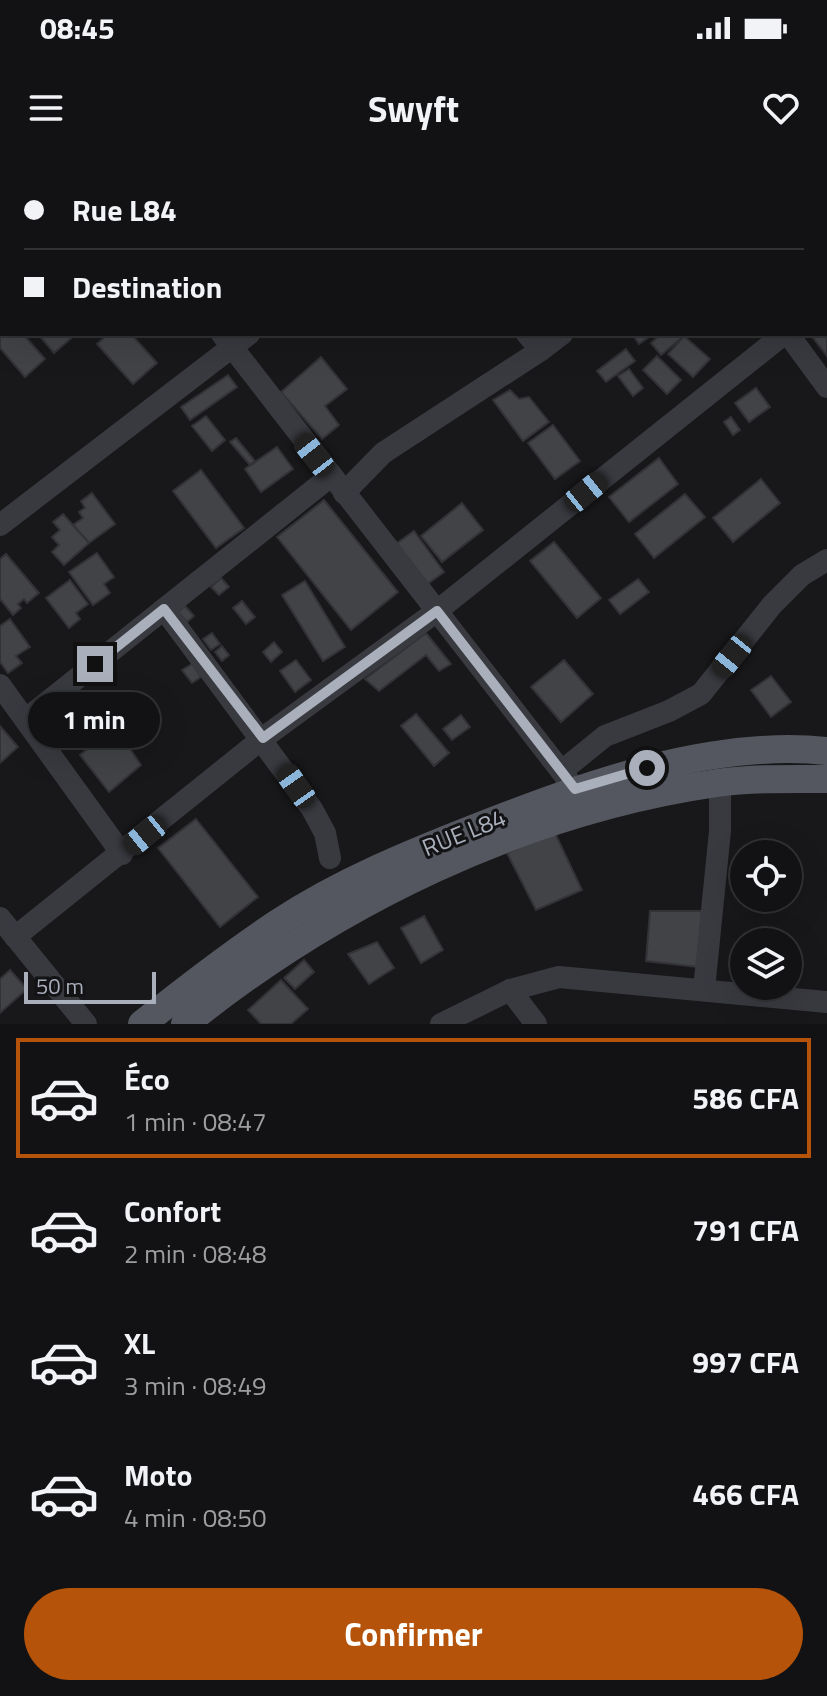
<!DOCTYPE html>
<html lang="fr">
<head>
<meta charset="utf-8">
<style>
	body { margin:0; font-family:"Titillium Web",sans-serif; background:#1f2022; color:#f1f3f6; height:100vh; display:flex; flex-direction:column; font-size:30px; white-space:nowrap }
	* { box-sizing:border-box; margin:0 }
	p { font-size:26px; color:#9c9ea0 }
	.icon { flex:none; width:44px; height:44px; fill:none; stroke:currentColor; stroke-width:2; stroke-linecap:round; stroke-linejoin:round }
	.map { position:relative; height:864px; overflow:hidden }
	.drawer { display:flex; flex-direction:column; background:#121214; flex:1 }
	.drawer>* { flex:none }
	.banner { position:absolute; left:0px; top:0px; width:828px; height:176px; box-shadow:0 8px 32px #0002,0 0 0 2px #313234; display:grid; align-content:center; height:176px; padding:0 24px; background:#121214 }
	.controls { position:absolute; left:730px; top:680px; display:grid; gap:16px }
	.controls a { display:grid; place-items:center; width:72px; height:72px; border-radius:50%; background:#121214; box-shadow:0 8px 32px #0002,0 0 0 2px #313234; font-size:40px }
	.scale { position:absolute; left:24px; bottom:20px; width:132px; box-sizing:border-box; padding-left:8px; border:4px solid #a9afbb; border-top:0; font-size:22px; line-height:28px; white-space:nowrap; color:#a9afbb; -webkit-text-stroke:6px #131315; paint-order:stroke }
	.end { position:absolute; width:36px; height:36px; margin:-18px; border:10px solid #a9afbb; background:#111; box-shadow:0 0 0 4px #111 }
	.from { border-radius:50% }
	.bubble { position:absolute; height:56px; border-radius:28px; background:#121214; box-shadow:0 8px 32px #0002,0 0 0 2px #313234; font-size:26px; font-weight:700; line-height:56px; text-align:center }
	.car { position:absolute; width:24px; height:48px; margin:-24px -12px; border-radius:10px; box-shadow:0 0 6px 2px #0007; background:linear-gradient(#222 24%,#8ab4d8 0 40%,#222 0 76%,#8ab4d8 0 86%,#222 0) }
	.banner b { display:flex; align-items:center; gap:28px; height:76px; font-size:30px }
	.banner b+b { border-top:2px solid #313234 }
	.banner i { width:20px; height:20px; background:#f1f3f6 }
	ul { padding:14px 0 0; list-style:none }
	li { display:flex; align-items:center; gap:24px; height:120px; margin:0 16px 12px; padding:0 8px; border:4px solid transparent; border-radius:0px }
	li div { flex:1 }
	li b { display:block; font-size:30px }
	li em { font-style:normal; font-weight:700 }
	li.current { border-color:#b45309 }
	li>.icon { width:72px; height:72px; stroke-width:1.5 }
	.cta { display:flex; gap:16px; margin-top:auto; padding:16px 24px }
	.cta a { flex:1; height:92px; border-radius:48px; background:#b45309; color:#fff; font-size:32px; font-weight:700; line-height:92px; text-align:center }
	.status { display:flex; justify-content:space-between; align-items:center; height:56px; padding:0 40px; background:#121214; direction:ltr }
	.status svg { height:22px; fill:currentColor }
	header { display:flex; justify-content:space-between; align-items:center; height:104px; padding:0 24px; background:#121214; font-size:36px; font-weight:700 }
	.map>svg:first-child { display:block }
</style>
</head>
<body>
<div class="status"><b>08:45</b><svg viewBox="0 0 49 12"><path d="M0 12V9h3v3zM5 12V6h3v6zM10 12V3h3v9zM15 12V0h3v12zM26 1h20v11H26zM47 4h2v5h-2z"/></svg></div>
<header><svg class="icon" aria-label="menu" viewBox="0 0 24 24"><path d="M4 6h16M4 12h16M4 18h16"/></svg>Swyft<svg class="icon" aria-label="heart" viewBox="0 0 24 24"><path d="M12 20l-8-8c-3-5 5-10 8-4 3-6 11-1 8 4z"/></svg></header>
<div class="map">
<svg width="827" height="864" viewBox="0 0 827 864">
	<rect width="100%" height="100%" fill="#18181a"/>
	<!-- building -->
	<g fill="#424347" stroke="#323237" stroke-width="2">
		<path d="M2,35V92L0,37Z"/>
		<path d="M0,148L2,174H23L45,199L25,217L0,188Z"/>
		<path d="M827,158V196L810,174H826Z"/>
		<path d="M38,174H76L54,193Z"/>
		<path d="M108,174H131L157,203L133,224L97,184Z"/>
		<path d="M632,174H653L639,184Z"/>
		<path d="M661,174H683L684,176L661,195L651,183Z"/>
		<path d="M684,176L710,199L693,217L668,194Z"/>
		<path d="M626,189L635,201L606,222L597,211Z"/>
		<path d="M657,196L681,220L667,234L643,210Z"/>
		<path d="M321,197L347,229L325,246L339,265L322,279L281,232Z"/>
		<path d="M629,209L643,228L633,236L618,216Z"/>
		<path d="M228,215L237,227L190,260L181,247Z"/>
		<path d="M756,228L770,247L749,262L735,243Z"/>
		<path d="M510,230L519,239L529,237L549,262L523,281L493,240Z"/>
		<path d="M206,256L225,280L212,291L192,266Z"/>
		<path d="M731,257L740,270L733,275L724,262Z"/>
		<path d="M553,265L580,301L555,319L528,283Z"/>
		<path d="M236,278L255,301L250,305L230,282Z"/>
		<path d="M277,287L293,309L261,332L245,309Z"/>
		<path d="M659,298L678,324L629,362L609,337Z"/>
		<path d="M201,310L244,368L216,388L173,331Z"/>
		<path d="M761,319L780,343L733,382L713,358Z"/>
		<path d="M92,333L115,364L89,383L73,365L83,358L79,352L85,348L81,341Z"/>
		<path d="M685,334L705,357L654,398L635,374Z"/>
		<path d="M324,340L398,432L351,470L277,377Z"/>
		<path d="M462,343L483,370L442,402L421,376Z"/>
		<path d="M63,354L89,383L64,405L52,392L59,385L52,377L60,370L53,362Z"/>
		<path d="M414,371L444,412L426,425L396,384Z"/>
		<path d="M554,382L601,438L577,458L530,401Z"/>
		<path d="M97,393L114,417L104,424L110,433L93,445L69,412Z"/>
		<path d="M6,394L39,433L27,443L24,439L18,444L21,448L13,455L0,439V399Z"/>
		<path d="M221,418L229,427L219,435L211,427Z"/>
		<path d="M638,419L649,432L620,454L609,440Z"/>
		<path d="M70,420L88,444L76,453L80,459L69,468L46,438Z"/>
		<path d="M305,421L345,487L323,501L282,435Z"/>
		<path d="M242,441L255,457L246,464L233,448Z"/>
		<path d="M185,446L194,456L187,462L178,452Z"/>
		<path d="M10,459L30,487L16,496L22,503L8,513L0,502V466Z"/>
		<path d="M212,473L220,484L211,490L203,479Z"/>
		<path d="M426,473L451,504L439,511L426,495L379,531L365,519Z"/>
		<path d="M274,482L282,492L271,502L263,492Z"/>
		<path d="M222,486L229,495L222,501L215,492Z"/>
		<path d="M296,500L311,520L295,532L280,511Z"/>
		<path d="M564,500L593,534L561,562L531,527Z"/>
		<path d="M192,504L201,517L192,523L182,510Z"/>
		<path d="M771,516L791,542L771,557L751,530Z"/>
		<path d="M416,554L449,593L434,606L401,566Z"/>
		<path d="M461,555L470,567L452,580L443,569Z"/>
		<path d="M0,566L18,587L0,603Z"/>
		<path d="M115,567L141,605L109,632L80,595Z"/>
		<path d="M196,659L258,737L220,767L158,688Z"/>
		<path d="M554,671L582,730L536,750L507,693Z"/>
		<path d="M650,751H702L697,807L646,801Z"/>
		<path d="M424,756L443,790L421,803L401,768Z"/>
		<path d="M377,782L394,808L369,824L348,794Z"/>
		<path d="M304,800L314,812L295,829L284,818Z"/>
		<path d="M10,810L27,829L0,853V819Z"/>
		<path d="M281,820L308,849L291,864H261L248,850Z"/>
	</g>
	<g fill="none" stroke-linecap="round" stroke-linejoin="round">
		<!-- minor -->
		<g stroke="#393a40" stroke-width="22">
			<path d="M92,0L94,2"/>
			<path d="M398,0L399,2"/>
			<path d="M652,0L654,2"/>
			<path d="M163,2L165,0"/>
			<path d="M0,129L2,128"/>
			<path d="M826,140L827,139"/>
			<path d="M222,174L575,629"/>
			<path d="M527,174L541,190L562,174"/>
			<path d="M788,174L827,227"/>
			<path d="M344,333L383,293L541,190"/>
			<path d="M0,365L249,174"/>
			<path d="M164,449L312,649L325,673L330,698"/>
			<path d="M0,525L122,694"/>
			<path d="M26,559L331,316"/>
			<path d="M563,610L605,576L669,551L701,534L772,445L802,415L827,400"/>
			<path d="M0,758L86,864"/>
			<path d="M15,777L263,578L437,451L784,174"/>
			<path d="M704,829L720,671V623"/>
			<path d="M510,830L536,864"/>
			<path d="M441,864L510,830L559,817L827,842"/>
		</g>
		<!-- major -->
		<g stroke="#54575f" stroke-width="28">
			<path d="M142,864C186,829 231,794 278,763C340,722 411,693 480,666C586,625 711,579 827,591"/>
			<path d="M185,864C336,742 524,651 717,623C753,618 791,619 827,619"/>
		</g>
	</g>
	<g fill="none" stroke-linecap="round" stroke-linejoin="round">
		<!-- route -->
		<path stroke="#a9afbb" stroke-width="10" d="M95,504L164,449L263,578L437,451L575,629L647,608"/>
	</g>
	<g text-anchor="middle" stroke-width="6" stroke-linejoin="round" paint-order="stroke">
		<!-- street labels -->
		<g font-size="24" fill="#a9afbb" stroke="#131315">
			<text transform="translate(464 673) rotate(-22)" y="8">RUE L84</text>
		</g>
	</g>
</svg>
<div class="controls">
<a><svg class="icon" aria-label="locate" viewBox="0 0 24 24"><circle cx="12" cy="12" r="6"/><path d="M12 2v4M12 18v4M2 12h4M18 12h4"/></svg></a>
<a><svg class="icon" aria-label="layers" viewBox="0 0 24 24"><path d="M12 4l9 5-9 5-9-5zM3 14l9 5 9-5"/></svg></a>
</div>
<div class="scale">50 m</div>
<i class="end from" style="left:647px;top:608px"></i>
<i class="end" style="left:95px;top:504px"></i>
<div class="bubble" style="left:28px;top:532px;width:132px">1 min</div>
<i class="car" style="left:314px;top:295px;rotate:322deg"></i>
<i class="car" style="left:586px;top:332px;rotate:51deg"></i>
<i class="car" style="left:732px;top:496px;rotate:219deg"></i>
<i class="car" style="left:296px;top:626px;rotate:325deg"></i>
<i class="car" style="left:145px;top:675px;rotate:231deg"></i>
<div class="banner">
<b><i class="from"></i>Rue L84</b>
<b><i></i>Destination</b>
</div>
</div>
<section class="drawer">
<ul>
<li class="current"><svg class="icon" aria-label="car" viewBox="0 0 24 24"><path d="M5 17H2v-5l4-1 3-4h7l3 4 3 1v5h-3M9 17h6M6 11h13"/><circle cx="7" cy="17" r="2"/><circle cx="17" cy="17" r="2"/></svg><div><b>Éco</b><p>1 min · 08:47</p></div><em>586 CFA</em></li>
<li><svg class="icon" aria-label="car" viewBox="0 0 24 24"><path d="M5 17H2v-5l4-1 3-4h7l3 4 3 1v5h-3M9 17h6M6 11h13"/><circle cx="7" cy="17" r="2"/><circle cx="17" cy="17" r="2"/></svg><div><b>Confort</b><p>2 min · 08:48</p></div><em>791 CFA</em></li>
<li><svg class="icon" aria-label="car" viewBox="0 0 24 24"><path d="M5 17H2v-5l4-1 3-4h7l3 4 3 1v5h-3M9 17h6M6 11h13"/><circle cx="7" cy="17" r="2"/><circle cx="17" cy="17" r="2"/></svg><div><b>XL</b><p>3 min · 08:49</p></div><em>997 CFA</em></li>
<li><svg class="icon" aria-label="car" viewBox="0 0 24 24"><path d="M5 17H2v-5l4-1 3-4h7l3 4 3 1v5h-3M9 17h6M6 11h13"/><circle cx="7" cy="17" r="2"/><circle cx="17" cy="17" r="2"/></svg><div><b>Moto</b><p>4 min · 08:50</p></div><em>466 CFA</em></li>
</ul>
<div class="cta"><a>Confirmer</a></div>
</section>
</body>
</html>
